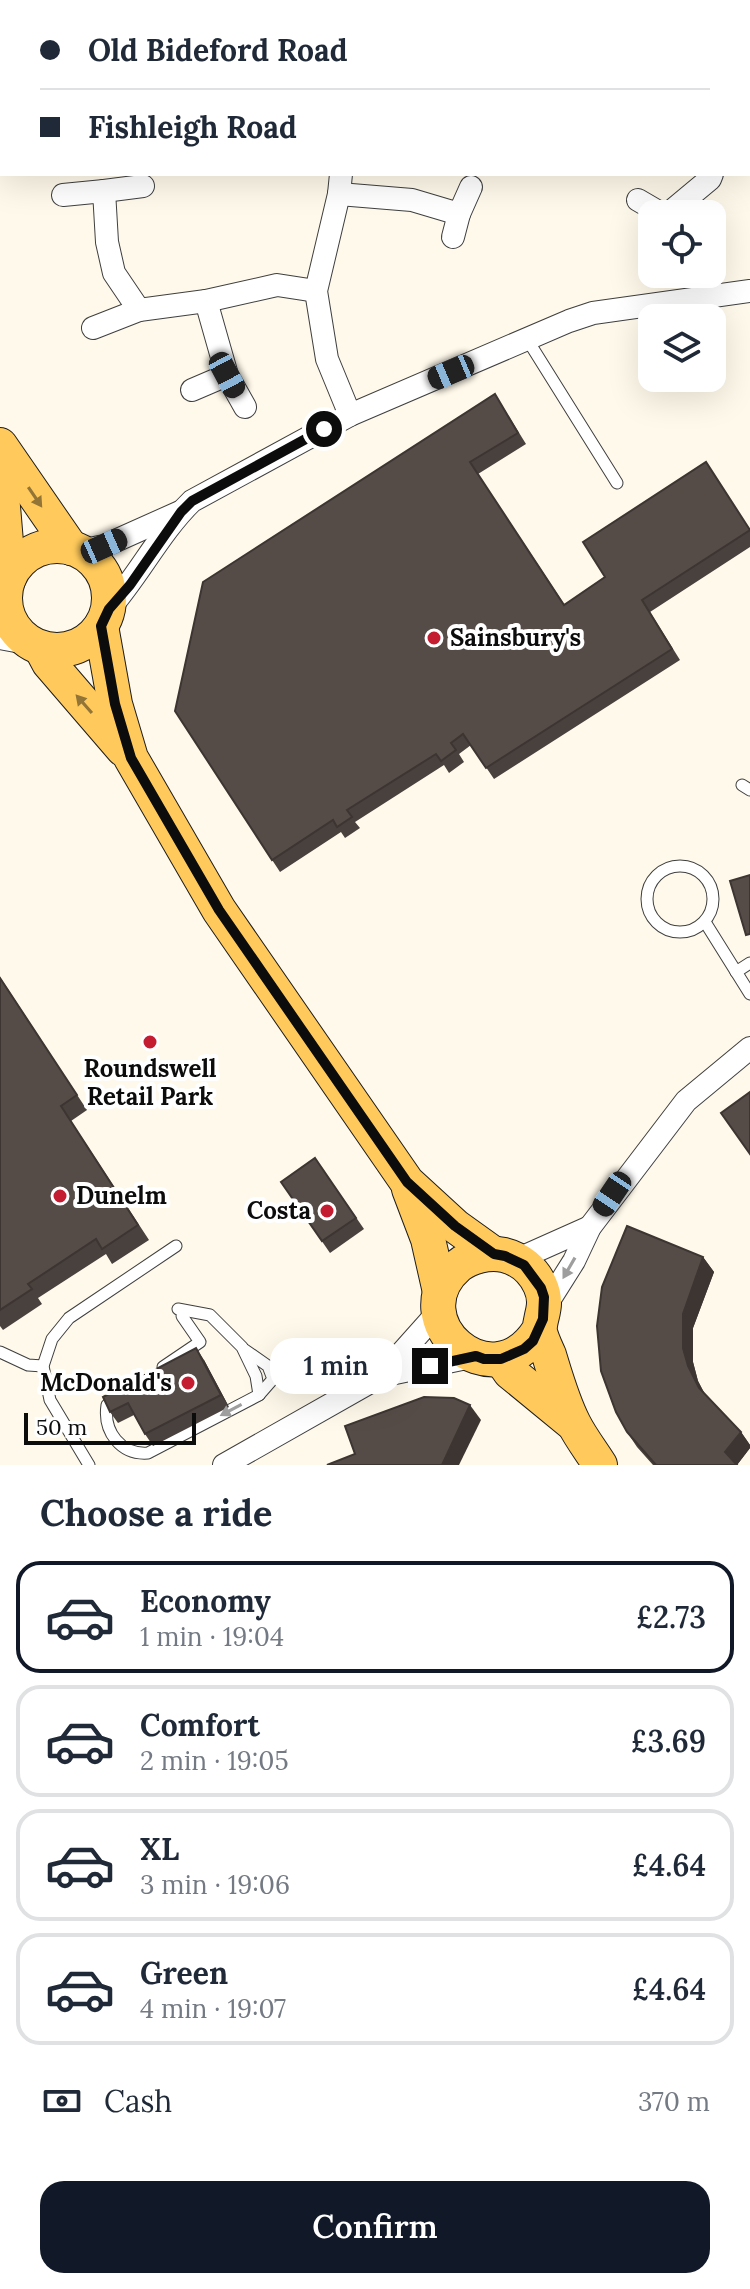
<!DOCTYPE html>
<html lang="en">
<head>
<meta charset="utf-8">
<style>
	body { margin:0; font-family:Lora,serif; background:#f6f6f7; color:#1f2937; height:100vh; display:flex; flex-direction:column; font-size:30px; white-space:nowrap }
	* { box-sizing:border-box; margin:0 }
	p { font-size:26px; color:#747a83 }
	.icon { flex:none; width:44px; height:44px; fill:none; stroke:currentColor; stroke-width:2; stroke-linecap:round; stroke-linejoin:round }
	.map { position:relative; height:1465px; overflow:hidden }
	.details { display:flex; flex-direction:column; background:#fff; flex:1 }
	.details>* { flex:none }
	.hud { position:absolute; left:0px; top:0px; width:750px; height:176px; box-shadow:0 8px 32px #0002; display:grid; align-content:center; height:176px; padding:0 40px; background:#fff }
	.buttons { position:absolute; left:638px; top:200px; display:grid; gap:16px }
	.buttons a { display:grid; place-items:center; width:88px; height:88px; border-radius:16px; background:#fff; box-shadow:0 8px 32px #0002; font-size:40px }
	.scale { position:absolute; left:24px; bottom:20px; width:172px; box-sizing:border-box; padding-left:8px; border:4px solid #0c0c0c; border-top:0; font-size:22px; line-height:28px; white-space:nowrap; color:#0c0c0c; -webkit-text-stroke:6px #fff; paint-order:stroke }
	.end { position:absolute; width:36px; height:36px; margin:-18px; border:10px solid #0c0c0c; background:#fff; box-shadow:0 0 0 4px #fff }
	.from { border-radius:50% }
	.bubble { position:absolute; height:56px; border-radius:24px; background:#fff; box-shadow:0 8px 32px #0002; font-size:26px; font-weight:600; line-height:56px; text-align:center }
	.car { position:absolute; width:24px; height:48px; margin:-24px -12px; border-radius:10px; box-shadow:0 0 6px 2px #0007; background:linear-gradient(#222 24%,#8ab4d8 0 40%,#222 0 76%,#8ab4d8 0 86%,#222 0) }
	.hud b { display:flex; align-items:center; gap:28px; height:76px; font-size:30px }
	.hud b+b { border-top:2px solid #e0e1e3 }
	.hud i { width:20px; height:20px; background:#1f2937 }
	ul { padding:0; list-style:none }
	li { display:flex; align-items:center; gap:24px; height:112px; margin:0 16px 12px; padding:0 24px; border:4px solid #e0e1e3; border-radius:24px }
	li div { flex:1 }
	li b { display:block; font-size:30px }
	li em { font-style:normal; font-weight:600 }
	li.active { border-color:#111827 }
	li>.icon { width:72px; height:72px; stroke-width:1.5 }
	h2 { padding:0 40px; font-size:36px; line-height:96px }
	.pay { display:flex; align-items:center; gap:20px; height:88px; padding:0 40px; font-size:30px }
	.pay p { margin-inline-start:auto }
	.button { display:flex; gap:16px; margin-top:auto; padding:16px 40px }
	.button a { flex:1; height:92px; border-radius:24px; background:#111827; color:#fff; font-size:32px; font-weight:600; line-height:92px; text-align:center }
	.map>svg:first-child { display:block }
</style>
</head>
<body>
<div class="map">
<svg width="750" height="1465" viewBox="0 0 750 1465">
	<rect width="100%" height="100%" fill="#fff9eb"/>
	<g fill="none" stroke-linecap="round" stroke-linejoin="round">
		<!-- service casing -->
		<g stroke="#3f3f3f" stroke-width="13">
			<g id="service">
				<path d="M527,339L617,483"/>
				<path d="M742,785L750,790"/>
				<circle cx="680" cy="899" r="33"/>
				<path d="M705,922L750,994"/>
				<path d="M736,972L750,963"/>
				<path d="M245,1350L268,1366L273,1379L259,1395"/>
				<path d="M0,1352L28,1365L43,1366"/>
				<path d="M163,1367L200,1342L182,1316"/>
				<path d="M119,1397L107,1405C103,1432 121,1455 148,1453L259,1395L256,1376L242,1347L210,1315L178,1309"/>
				<path d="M89,1465L50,1400L43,1366L52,1339L69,1318L176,1246"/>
			</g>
		</g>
		<!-- minor casing -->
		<g stroke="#3f3f3f" stroke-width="24">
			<g id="minor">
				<path d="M228,0V2"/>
				<path d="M441,2V0"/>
				<path d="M674,2L675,0"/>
				<path d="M748,42L750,43"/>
				<path d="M0,49H2"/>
				<path d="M748,101L750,94"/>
				<path d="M341,174L339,194L316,291L327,359L350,415"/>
				<path d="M104,191L143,186"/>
				<path d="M339,194L412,200L459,214L453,237"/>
				<path d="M63,195L104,191L107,242L114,273L139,310"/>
				<path d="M638,200L662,214"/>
				<path d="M459,214L471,187"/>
				<path d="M668,214L710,179L712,174"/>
				<path d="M206,301L227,375L245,407"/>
				<path d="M93,328L139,310L206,301L277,285L316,291"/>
				<path d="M192,390L227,375"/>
				<path d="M80,551L104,546L180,512"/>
				<path d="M109,609C139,575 160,532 192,501L350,415L569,321L593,313L750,291"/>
				<path d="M516,1260L590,1227"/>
				<path d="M545,1307L574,1261L590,1227L686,1101L750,1048"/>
				<path d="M381,1376L439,1311"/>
				<path d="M224,1465L381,1376L476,1356"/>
			</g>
		</g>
		<!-- tertiary casing -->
		<g stroke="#3f3f3f" stroke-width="30">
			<path id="tertiary" d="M0,635L27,640"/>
		</g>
		<!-- primary casing -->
		<g stroke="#1d1d1d" stroke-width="36">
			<g id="primary">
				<path d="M0,445L71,548"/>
				<path d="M0,471L9,578"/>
				<circle cx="57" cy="598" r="52"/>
				<path d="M101,626L115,704L131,758L219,910L407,1182L455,1226L494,1254"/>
				<path d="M41,648L49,663L123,749"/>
				<path d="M409,1189L428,1239L440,1292"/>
				<path d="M539,1330C492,1405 397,1319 458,1266C470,1256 489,1252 504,1255C520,1259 533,1270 540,1285C550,1307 538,1318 540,1332C542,1340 546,1348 549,1355C556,1378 563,1403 574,1424C581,1438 592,1452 600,1465"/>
				<path d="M501,1359L510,1372L571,1422"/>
			</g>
		</g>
		<!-- service -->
		<use href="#service" stroke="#fff" stroke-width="11"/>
		<!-- minor -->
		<use href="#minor" stroke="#fff" stroke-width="22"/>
		<!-- tertiary -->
		<use href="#tertiary" stroke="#fff" stroke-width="28"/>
		<!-- primary -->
		<use href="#primary" stroke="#ffca5b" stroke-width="34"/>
	</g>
	<!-- wall -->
	<g fill="#49413e">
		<path d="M495,394L526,444L478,474L564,604L750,529V547L650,612L680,660L494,779L471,745L459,754L464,762L449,773L444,765L355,822L360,828L345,838L341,832L280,872L175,711Z"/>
		<path d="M0,977L87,1110L71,1121L149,1240L112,1264L106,1254L38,1298L42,1304L3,1330L0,1326Z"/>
		<path d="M315,1158L364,1229L330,1253L281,1182Z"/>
		<path d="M703,1257L714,1272L693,1328V1362L698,1381L705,1394L741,1432L750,1445V1448L737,1465H653L637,1447L627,1432Z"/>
		<path d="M204,1360L229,1407L153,1446L145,1434L134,1415L118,1423L110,1412Z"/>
	</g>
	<!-- shaded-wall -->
	<g fill="#3c3532">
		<path d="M703,1257L714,1272L693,1328V1362L698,1381L709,1403L699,1388L688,1366L683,1348V1314Z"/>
		<path d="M196,1348L204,1360L229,1407L221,1395Z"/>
		<path d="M470,1405L481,1420L459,1465H442Z"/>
		<path d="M741,1432L750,1445V1448L737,1465L725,1452Z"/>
	</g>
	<!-- building -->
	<g fill="#554c48" stroke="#3c3532" stroke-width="2">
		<path d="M495,394L518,433L470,462L564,605L605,577L583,542L706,462L750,530L642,600L672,649L486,768L463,734L451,743L456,750L441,761L436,754L347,810L352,817L337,827L333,820L272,860L175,711L203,582Z"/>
		<path d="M750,875V934L746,935L730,881Z"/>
		<path d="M0,978L77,1095L61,1106L138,1225L102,1249L96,1239L28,1284L32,1289L0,1310Z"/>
		<path d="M750,1092V1154L721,1113Z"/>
		<path d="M315,1158L356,1218L322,1241L281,1182Z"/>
		<path d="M627,1226L703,1257L683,1314V1348L688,1366L699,1388L741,1432L725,1452L737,1465H656L627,1432L616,1412L601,1371L597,1326L602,1287Z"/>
		<path d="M196,1348L221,1395L145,1434L128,1403L110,1412L103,1397Z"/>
		<path d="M424,1397L454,1398L470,1405L442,1465H327L355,1454L345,1426Z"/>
	</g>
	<!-- one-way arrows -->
	<defs><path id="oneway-solid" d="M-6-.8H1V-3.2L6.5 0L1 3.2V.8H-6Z" transform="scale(2)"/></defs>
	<g fill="#927437">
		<use href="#oneway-solid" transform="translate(35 497) rotate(56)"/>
		<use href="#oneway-solid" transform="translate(84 704) rotate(-131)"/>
	</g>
	<g fill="#9e9e9e">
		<use href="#oneway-solid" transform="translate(569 1268) rotate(120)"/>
		<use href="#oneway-solid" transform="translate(231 1410) rotate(152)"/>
	</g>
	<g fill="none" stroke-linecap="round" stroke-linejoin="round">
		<!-- route -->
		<path stroke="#0c0c0c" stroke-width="10" d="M324,429L192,501L181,512L130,585L109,609L101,626L115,704L131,758L219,910L407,1182L455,1226L494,1254L505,1256L524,1265L541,1288L544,1297L543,1319L533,1341L524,1349L501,1359H484L476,1356L430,1366"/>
	</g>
	<!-- markers -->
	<g fill="#c41d32" stroke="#fff" stroke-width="3">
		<circle cx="434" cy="638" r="8"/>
		<circle cx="150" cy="1042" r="8"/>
		<circle cx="60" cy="1196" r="8"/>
		<circle cx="327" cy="1211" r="8"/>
		<circle cx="188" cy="1383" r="8"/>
	</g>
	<g text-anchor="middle" stroke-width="8" stroke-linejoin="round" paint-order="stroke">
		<!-- poi labels -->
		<g font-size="24" font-weight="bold" fill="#0c0c0c" stroke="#fff" text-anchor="start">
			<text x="450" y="646">Sainsbury's</text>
			<text x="150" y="1077" text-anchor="middle">Roundswell<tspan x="150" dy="28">Retail Park</tspan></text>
			<text x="76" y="1204">Dunelm</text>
			<text x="311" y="1219" text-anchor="end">Costa</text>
			<text x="172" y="1391" text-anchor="end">McDonald's</text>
		</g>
	</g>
</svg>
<div class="buttons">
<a><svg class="icon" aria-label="locate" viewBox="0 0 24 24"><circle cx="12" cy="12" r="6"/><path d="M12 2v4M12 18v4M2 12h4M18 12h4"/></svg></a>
<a><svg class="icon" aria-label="layers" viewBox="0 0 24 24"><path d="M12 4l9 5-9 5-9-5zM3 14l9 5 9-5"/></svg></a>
</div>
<div class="scale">50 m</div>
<i class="end from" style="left:324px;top:429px"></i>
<i class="end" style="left:430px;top:1366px"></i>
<div class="bubble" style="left:270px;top:1338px;width:132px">1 min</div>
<i class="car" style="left:451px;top:372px;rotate:247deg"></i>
<i class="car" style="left:227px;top:375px;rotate:152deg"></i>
<i class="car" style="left:104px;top:546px;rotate:66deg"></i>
<i class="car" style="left:612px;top:1194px;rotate:214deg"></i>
<div class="hud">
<b><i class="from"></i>Old Bideford Road</b>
<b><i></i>Fishleigh Road</b>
</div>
</div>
<section class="details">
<h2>Choose a ride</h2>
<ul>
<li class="active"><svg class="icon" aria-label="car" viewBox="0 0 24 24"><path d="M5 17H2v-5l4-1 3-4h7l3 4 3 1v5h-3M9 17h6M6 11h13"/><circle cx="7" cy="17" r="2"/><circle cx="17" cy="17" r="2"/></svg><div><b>Economy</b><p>1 min · 19:04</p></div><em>£2.73</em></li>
<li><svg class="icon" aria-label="car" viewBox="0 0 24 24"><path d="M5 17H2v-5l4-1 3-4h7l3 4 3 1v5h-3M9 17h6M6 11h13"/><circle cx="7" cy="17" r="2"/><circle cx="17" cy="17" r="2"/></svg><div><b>Comfort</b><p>2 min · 19:05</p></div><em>£3.69</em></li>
<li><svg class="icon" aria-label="car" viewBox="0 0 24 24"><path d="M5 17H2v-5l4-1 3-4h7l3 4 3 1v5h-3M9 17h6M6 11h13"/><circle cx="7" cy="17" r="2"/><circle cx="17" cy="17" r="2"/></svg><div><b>XL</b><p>3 min · 19:06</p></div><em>£4.64</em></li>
<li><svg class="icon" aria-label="car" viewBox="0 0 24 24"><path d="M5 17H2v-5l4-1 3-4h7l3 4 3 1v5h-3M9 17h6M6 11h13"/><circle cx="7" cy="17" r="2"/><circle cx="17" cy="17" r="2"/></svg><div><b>Green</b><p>4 min · 19:07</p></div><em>£4.64</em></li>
</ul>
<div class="pay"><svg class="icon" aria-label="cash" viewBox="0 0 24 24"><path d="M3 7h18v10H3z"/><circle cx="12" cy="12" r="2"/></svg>Cash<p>370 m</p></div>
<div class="button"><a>Confirm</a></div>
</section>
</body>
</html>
